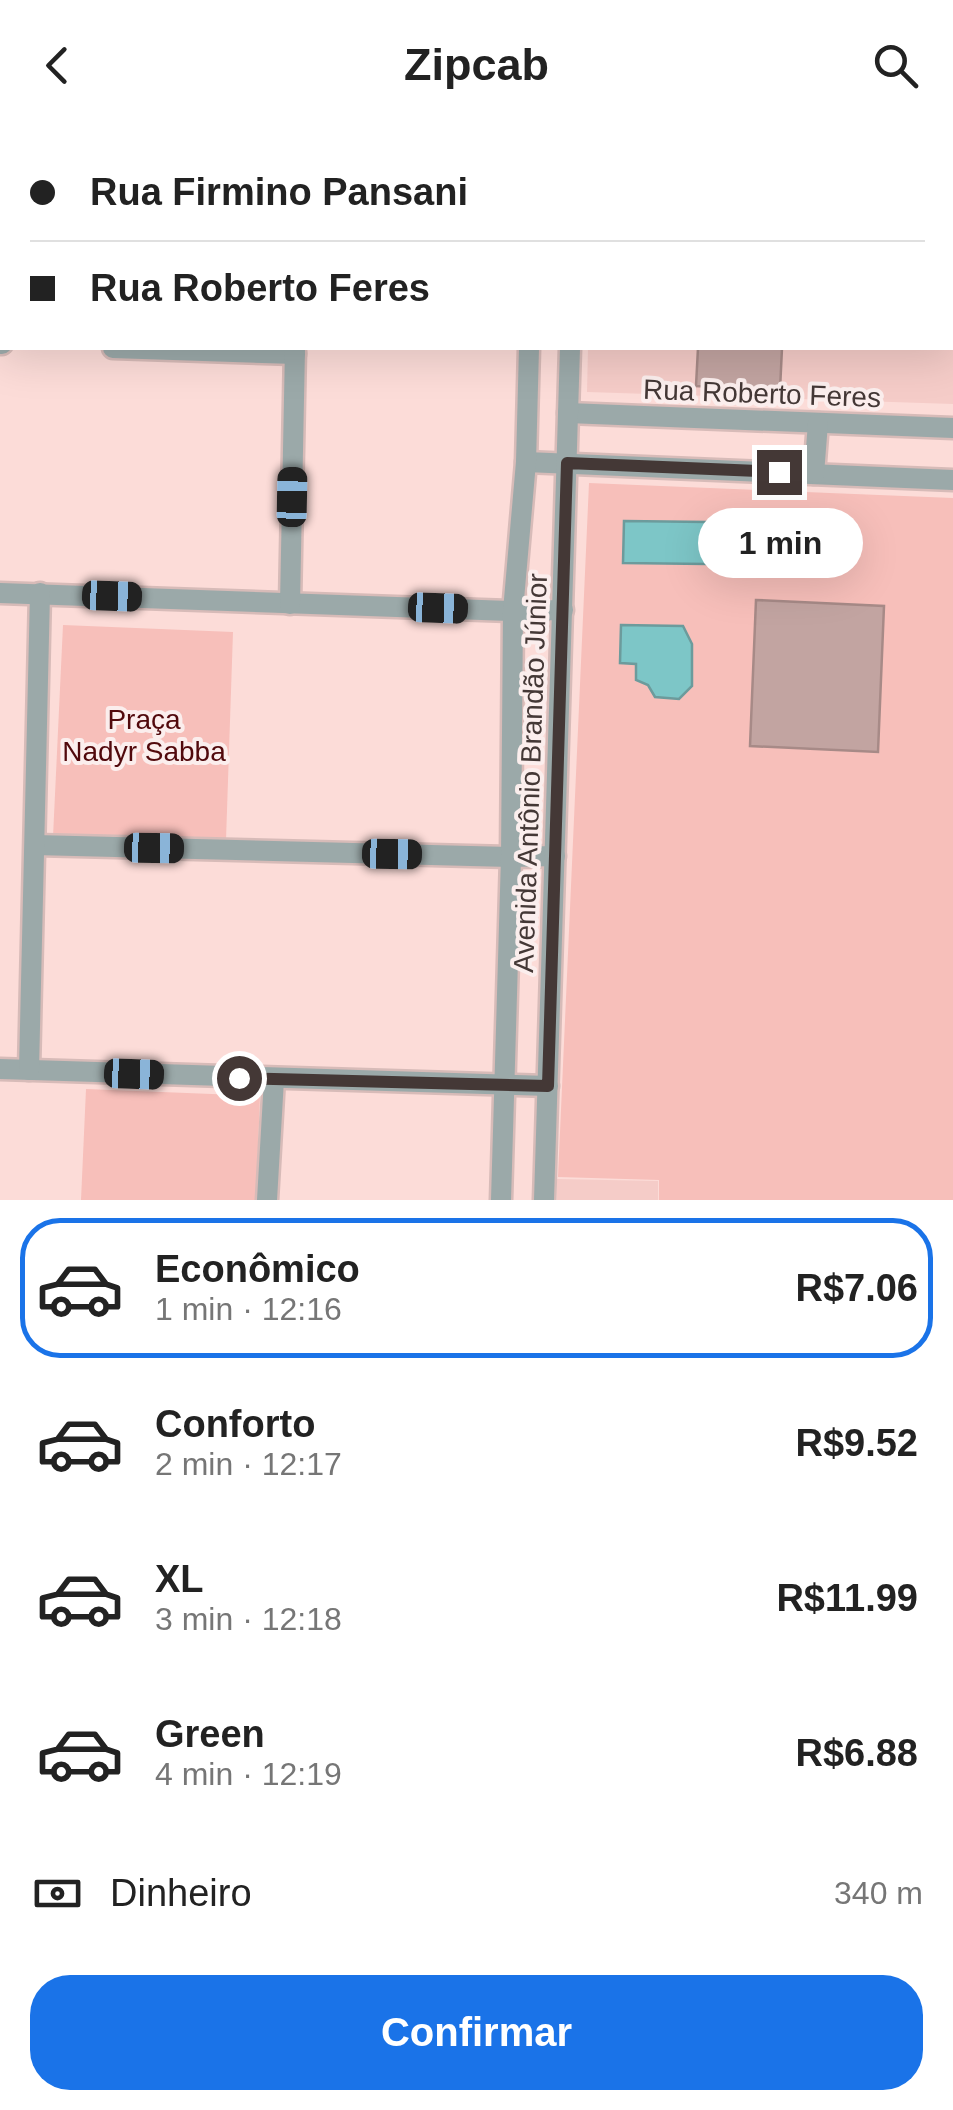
<!DOCTYPE html>
<html lang="pt">
<head>
<meta charset="utf-8">
<style>
	body { margin:0; font-family:Arial,sans-serif; background:#f2f2f2; color:#222; height:100vh; display:flex; flex-direction:column; font-size:38px; white-space:nowrap }
	* { box-sizing:border-box; margin:0 }
	p { font-size:32px; color:#767676 }
	.icon { flex:none; width:55px; height:55px; fill:none; stroke:currentColor; stroke-width:2; stroke-linecap:round; stroke-linejoin:round }
	.map { position:relative; height:1070px; overflow:hidden }
	.sheet { display:flex; flex-direction:column; background:#fff; flex:1 }
	.sheet>* { flex:none }
	.hud { position:absolute; left:0px; top:0px; width:955px; height:220px; box-shadow:0 10px 40px #0002; display:grid; align-content:center; height:220px; padding:0 30px; background:#fff }
	.end { position:absolute; width:45px; height:45px; margin:-22px; border:12px solid #443836; background:#fff; box-shadow:0 0 0 5px #fff }
	.from { border-radius:50% }
	.bubble { position:absolute; height:70px; border-radius:35px; background:#fff; box-shadow:0 10px 40px #0002; font-size:32px; font-weight:700; line-height:70px; text-align:center }
	.car { position:absolute; width:30px; height:60px; margin:-30px -15px; border-radius:12px; box-shadow:0 0 8px 2px #0007; background:linear-gradient(#222 24%,#8ab4d8 0 40%,#222 0 76%,#8ab4d8 0 86%,#222 0) }
	.hud b { display:flex; align-items:center; gap:35px; height:95px; font-size:38px }
	.hud b+b { border-top:2px solid #e0e0e0 }
	.hud i { width:25px; height:25px; background:#222 }
	ul { padding:18px 0 0; list-style:none }
	li { display:flex; align-items:center; gap:30px; height:140px; margin:0 20px 15px; padding:0 10px; border:5px solid transparent; border-radius:40px }
	li div { flex:1 }
	li b { display:block; font-size:38px }
	li em { font-style:normal; font-weight:700 }
	li.current { border-color:#1a73e8 }
	li>.icon { width:90px; height:90px; stroke-width:1.5 }
	.pay { display:flex; align-items:center; gap:25px; height:110px; padding:0 30px; font-size:38px }
	.pay p { margin-inline-start:auto }
	.action { display:flex; gap:20px; margin-top:auto; padding:20px 30px }
	.action a { flex:1; height:115px; border-radius:40px; background:#1a73e8; color:#fff; font-size:40px; font-weight:700; line-height:115px; text-align:center }
	header { display:flex; justify-content:space-between; align-items:center; height:130px; padding:0 30px; background:#fff; font-size:45px; font-weight:700 }
	.map>svg:first-child { display:block }
</style>
</head>
<body>
<header><svg class="icon" aria-label="back" viewBox="0 0 24 24"><path d="M15 5l-7 7 7 7"/></svg>Zipcab<svg class="icon" aria-label="search" viewBox="0 0 24 24"><circle cx="10" cy="10" r="6"/><path d="M15 15l6 6"/></svg></header>
<div class="map">
<svg width="953" height="1070" viewBox="0 0 953 1070">
	<rect width="100%" height="100%" fill="#fcdcd8"/>
	<!-- built -->
	<g fill="#f5ccc8">
		<path d="M953,37V274L587,262L588,218H952Z"/>
		<path d="M557,1049L658,1051V1070H557Z"/>
	</g>
	<!-- green -->
	<g fill="#f7bfba">
		<path d="M589,353L953,368V1070H659V1050L558,1047Z"/>
		<path d="M63,495L233,502L226,710L53,707Z"/>
		<path d="M86,959L260,966L256,1070H81Z"/>
	</g>
	<!-- water -->
	<g fill="#7dc6c7" stroke="#6c9b9c" stroke-width="2.5">
		<path d="M624,391L707,392L706,434L623,433Z"/>
		<path d="M621,495L683,496L692,514V556L679,569L655,567L648,555L636,550V534L620,533Z"/>
	</g>
	<!-- building -->
	<g fill="#c2a4a1" stroke="#a78a87" stroke-width="2.5">
		<path d="M698,218H782L780,260L696,256Z"/>
		<path d="M756,470L884,476L878,622L750,616Z"/>
	</g>
	<g fill="none" stroke-linecap="round" stroke-linejoin="round">
		<!-- minor casing -->
		<g stroke="#d7bbb8" stroke-width="25">
			<g id="minor">
				<path d="M684,0L738,2"/>
				<path d="M300,2V0"/>
				<path d="M534,2V0"/>
				<path d="M577,2V0"/>
				<path d="M952,13H953"/>
				<path d="M0,214H2"/>
				<path d="M113,218L295,224"/>
				<path d="M568,283L953,298"/>
				<path d="M526,332L953,350"/>
				<path d="M814,344L818,293"/>
				<path d="M0,463L513,481L563,480"/>
				<path d="M290,474L295,218"/>
				<path d="M35,715L511,727L555,726"/>
				<path d="M0,939L548,956"/>
				<path d="M29,940L40,463"/>
				<path d="M267,1070L274,949"/>
				<path d="M501,1070L511,727L513,481L526,332L529,218"/>
				<path d="M544,1070L570,218"/>
			</g>
		</g>
		<!-- minor -->
		<use href="#minor" stroke="#9ba9a9" stroke-width="20"/>
	</g>
	<g fill="none" stroke-linecap="round" stroke-linejoin="round">
		<!-- route -->
		<path stroke="#443836" stroke-width="12" d="M239,948L548,956L567,333L779,342"/>
	</g>
	<g text-anchor="middle" stroke-width="8" stroke-linejoin="round" paint-order="stroke">
		<!-- street labels -->
		<g font-size="28" fill="#443836" stroke="#fbeeed">
			<text transform="translate(762 263) rotate(2)" y="10">Rua Roberto Feres</text>
			<text transform="translate(530 643) rotate(-88)" y="10">Avenida Antônio Brandão Júnior</text>
		</g>
		<!-- park labels -->
		<g font-size="28" fill="#51090c" stroke="#fbeeed">
			<text x="144" y="599">Praça<tspan x="144" dy="32">Nadyr Sabba</tspan></text>
		</g>
	</g>
</svg>
<i class="end from" style="left:239px;top:948px"></i>
<i class="end" style="left:779px;top:342px"></i>
<div class="bubble" style="left:698px;top:378px;width:165px">1 min</div>
<i class="car" style="left:292px;top:367px;rotate:1deg"></i>
<i class="car" style="left:112px;top:466px;rotate:92deg"></i>
<i class="car" style="left:438px;top:478px;rotate:92deg"></i>
<i class="car" style="left:154px;top:718px;rotate:91deg"></i>
<i class="car" style="left:392px;top:724px;rotate:91deg"></i>
<i class="car" style="left:134px;top:944px;rotate:92deg"></i>
<div class="hud">
<b><i class="from"></i>Rua Firmino Pansani</b>
<b><i></i>Rua Roberto Feres</b>
</div>
</div>
<section class="sheet">
<ul>
<li class="current"><svg class="icon" aria-label="car" viewBox="0 0 24 24"><path d="M5 17H2v-5l4-1 3-4h7l3 4 3 1v5h-3M9 17h6M6 11h13"/><circle cx="7" cy="17" r="2"/><circle cx="17" cy="17" r="2"/></svg><div><b>Econômico</b><p>1 min · 12:16</p></div><em>R$7.06</em></li>
<li><svg class="icon" aria-label="car" viewBox="0 0 24 24"><path d="M5 17H2v-5l4-1 3-4h7l3 4 3 1v5h-3M9 17h6M6 11h13"/><circle cx="7" cy="17" r="2"/><circle cx="17" cy="17" r="2"/></svg><div><b>Conforto</b><p>2 min · 12:17</p></div><em>R$9.52</em></li>
<li><svg class="icon" aria-label="car" viewBox="0 0 24 24"><path d="M5 17H2v-5l4-1 3-4h7l3 4 3 1v5h-3M9 17h6M6 11h13"/><circle cx="7" cy="17" r="2"/><circle cx="17" cy="17" r="2"/></svg><div><b>XL</b><p>3 min · 12:18</p></div><em>R$11.99</em></li>
<li><svg class="icon" aria-label="car" viewBox="0 0 24 24"><path d="M5 17H2v-5l4-1 3-4h7l3 4 3 1v5h-3M9 17h6M6 11h13"/><circle cx="7" cy="17" r="2"/><circle cx="17" cy="17" r="2"/></svg><div><b>Green</b><p>4 min · 12:19</p></div><em>R$6.88</em></li>
</ul>
<div class="pay"><svg class="icon" aria-label="cash" viewBox="0 0 24 24"><path d="M3 7h18v10H3z"/><circle cx="12" cy="12" r="2"/></svg>Dinheiro<p>340 m</p></div>
<div class="action"><a>Confirmar</a></div>
</section>
</body>
</html>
